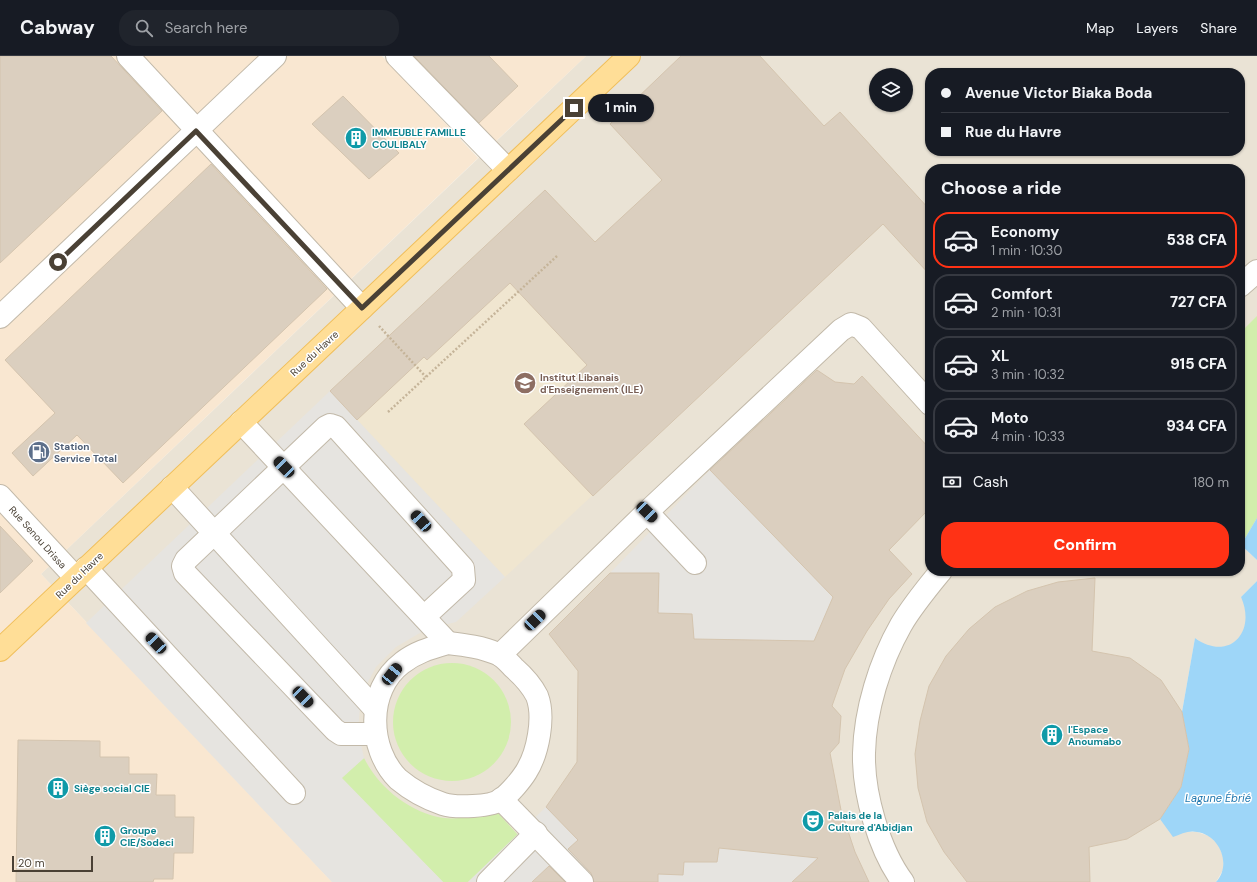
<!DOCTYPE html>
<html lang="en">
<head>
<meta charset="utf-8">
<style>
	body { margin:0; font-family:"DM Sans",sans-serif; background:#20242c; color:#f1f3f6; height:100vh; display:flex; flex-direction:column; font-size:15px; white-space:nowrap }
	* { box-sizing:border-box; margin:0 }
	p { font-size:13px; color:#9ea1a6 }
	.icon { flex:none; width:22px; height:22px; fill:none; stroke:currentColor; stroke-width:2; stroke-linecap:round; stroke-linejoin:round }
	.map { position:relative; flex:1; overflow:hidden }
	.details { position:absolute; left:925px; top:108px; width:320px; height:412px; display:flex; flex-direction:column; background:#171b24; border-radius:16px; box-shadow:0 1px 3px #0004 }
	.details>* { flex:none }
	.top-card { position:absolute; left:925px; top:12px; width:320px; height:88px; border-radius:16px; box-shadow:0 1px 3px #0004; display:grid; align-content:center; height:88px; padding:0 16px; background:#171b24 }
	.controls { position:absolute; left:869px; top:12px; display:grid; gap:8px }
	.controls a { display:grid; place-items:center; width:44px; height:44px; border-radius:50%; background:#171b24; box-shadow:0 1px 3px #0004; font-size:20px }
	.scale { position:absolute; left:12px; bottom:10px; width:81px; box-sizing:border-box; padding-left:4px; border:2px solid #4a4135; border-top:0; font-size:11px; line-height:14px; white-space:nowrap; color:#4a4135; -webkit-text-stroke:3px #fff; paint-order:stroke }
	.end { position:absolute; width:18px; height:18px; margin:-9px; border:5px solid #4a4135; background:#fff; box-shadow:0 0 0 2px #fff }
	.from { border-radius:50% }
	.bubble { position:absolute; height:28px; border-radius:14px; background:#171b24; box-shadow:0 1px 3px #0004; font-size:13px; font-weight:800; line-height:28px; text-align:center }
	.car { position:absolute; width:12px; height:24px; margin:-12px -6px; border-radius:5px; box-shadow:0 0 3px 1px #0007; background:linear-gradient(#222 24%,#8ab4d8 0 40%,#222 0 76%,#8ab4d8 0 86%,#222 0) }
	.top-card b { display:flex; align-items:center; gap:14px; height:38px; font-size:15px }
	.top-card b+b { border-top:1px solid #363941 }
	.top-card i { width:10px; height:10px; background:#f1f3f6 }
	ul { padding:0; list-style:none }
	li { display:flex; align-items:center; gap:12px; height:56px; margin:0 8px 6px; padding:0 8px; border:2px solid #363941; border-radius:16px }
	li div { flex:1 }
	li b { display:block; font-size:15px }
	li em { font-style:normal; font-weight:800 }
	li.current { border-color:#ff3215 }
	li>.icon { width:36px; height:36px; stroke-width:1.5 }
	h2 { padding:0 16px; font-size:18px; line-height:48px }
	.pay { display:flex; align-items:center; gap:10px; height:44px; padding:0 16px; font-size:15px }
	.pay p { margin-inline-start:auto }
	.primary-button { display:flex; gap:8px; margin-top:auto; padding:8px 16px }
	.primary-button a { flex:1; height:46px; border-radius:16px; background:#ff3215; color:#fff; font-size:16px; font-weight:800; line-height:46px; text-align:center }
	header { display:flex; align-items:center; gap:24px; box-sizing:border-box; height:56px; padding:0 20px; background:#171b24; border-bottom:1px solid #363941 }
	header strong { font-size:19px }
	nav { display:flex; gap:22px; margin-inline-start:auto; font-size:14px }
	.search { width:280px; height:36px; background:#20242c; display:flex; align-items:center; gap:10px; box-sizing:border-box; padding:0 14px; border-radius:16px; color:#9ea1a6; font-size:15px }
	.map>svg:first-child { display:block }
</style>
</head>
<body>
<header>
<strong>Cabway</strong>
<div class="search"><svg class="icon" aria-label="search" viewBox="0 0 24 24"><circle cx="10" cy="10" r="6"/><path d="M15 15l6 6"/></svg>Search here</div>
<nav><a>Map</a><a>Layers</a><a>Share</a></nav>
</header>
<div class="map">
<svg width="1257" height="826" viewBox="0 0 1257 826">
	<rect width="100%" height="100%" fill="#f5f1e8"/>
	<!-- residential -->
	<path fill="#eae3d5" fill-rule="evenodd" d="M586,0H1257V462L1241,489L1257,504V525L1241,541L1247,552L1249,563L1245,575L1238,584L1228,590L1217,592L1205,589L1195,582L1182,656L1189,693L1181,731L1160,763L1185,776H1197L1209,780L1218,788L1223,800L1224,812L1216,826H332L41,518ZM930,17H1240V95H930ZM876,19H906V49H876ZM930,113H1240V515H930Z"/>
	<!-- commercial -->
	<g fill="#f9e7d1">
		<path d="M0,0H382L478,102L41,518L332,826H0Z"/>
		<path d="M411,0H586L494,87Z"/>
	</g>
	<!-- education -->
	<path fill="#f0e6d0" d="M545,134L720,320L505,521L330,335Z"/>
	<!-- green -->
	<g fill="#d2eeac">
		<path d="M1257,260V462L1241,489L1240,277Z"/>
		<circle cx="452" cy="666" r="59"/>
		<path d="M364,702C379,732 410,757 444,762C461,764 480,758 496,755L518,779L468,826H443L341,722Z"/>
	</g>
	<!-- parking -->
	<g fill="#e6e4e0">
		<path d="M330,335L505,521L456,566L425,574L396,591L376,611L361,639L358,674L364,702L342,722L443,826H332L86,567Z"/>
		<path d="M710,414L834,542L814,585L694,583L692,558L658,557L659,517H610Z"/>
		<path d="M546,751L617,826H468Z"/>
		<path d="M719,792L818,802L792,826H658V818L683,819L684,806H717Z"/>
	</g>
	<!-- water -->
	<g fill="#9ed6f8">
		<path d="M1257,462V504L1241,489Z"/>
		<path d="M1257,525V826H1216C1232,809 1220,779 1197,776C1189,774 1181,778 1173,781L1160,763L1181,731L1189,693L1182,656L1195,582C1228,606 1257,577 1241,541Z"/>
	</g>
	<!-- building -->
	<g fill="#dbcfbf" stroke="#d4c4ae">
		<path d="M0,0H111L162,55L0,207Z"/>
		<path d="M414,0H489L518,30L479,67Z"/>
		<path d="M681,0H760L824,70L840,56L930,154V219L883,168L593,440L524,368L587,309L510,227L427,304L424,301L357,364L330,335L545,134L595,186L662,124L610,68Z"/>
		<path d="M343,40L399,97L369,123L312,68Z"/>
		<path d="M211,108L327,233L123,427L77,379L33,420L12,397L55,357L5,304Z"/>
		<path d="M817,314L835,326L854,328L862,320L930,393V450L927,455L889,494L912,518L889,543L867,575L845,613L832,650L841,660L839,687L830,697L841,754L855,796L869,826H792L818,802L719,792L717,806H684L683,819L658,818V826H594L591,817L568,793L578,784L546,751L577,706L578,615L549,578L610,517H659L658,557L692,558L694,583L814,585L833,541L710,414Z"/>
		<path d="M0,470L33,505L0,537Z"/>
		<path d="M1095,522L1092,595L1130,602L1161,624L1182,656L1189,693L1181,731L1160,763L1127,783L1089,791L1090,826H967L944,796L927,766L918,732L915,698L920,665L929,630L946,600L969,573L995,551L1027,535L1058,526Z"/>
		<path d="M18,684L100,685V701H129V718H157L156,739H175V761H194L193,797H174L173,823H154L153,826H16Z"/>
		<path d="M549,810L565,826H532Z"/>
	</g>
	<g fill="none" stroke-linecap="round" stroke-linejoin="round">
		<!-- minor casing -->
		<g stroke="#c2b9a9" stroke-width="24">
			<g id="minor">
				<path d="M128,0L362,252"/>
				<path d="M397,0L508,114"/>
				<path d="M1240,230L1257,215"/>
				<path d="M0,261L275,0"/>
				<path d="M241,366L448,587"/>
				<path d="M172,431L375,653"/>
				<path d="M0,440L76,522"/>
				<path d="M647,456L695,507"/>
				<path d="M86,512L294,737"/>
				<path d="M448,587C465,589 482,591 498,598C504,601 509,607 514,612C522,619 532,630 537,640C545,661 538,697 526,716C521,724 510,737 502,743C492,751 455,752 443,748C428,743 410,733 398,723C368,693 366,634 402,607C416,596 431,592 448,587Z"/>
				<path d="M500,599L647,456L841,274L851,268L861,272L930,348"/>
				<path d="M375,678H341L335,674L185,517L183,510L186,504L326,371L330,369L336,371L463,512L464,524L424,561"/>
				<path d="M501,743L582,826"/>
				<path d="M488,826L536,777"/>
				<path d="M903,826C879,794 863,737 864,697C865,654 880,606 901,569C912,550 927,532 941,515"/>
			</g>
		</g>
		<!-- major casing -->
		<g stroke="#f0bf5b" stroke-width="24">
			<path id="major" d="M0,594L629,0"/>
		</g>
		<!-- path -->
		<g stroke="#c5b499" stroke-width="2.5" stroke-dasharray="2 2" stroke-linecap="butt">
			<path d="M379,270L426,321"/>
			<path d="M388,356L557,200"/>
		</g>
		<!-- minor -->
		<use href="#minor" stroke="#fff" stroke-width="22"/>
		<!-- major -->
		<use href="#major" stroke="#ffde97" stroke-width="22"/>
	</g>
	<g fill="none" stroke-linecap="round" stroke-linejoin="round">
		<!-- route -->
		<path stroke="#4a4135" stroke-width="5" d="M58,206L196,75L362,252L574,52"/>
	</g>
	<!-- icons -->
	<defs>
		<g id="building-disc" transform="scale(1.15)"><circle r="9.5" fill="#0f9aa8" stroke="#fff"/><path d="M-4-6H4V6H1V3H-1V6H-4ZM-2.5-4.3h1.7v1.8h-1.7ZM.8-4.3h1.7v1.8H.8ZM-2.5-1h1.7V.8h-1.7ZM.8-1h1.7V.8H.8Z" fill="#fff"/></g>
		<g id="school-disc" transform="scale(1.15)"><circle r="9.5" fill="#8d6e63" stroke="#fff"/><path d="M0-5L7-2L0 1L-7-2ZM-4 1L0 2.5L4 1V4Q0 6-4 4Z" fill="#fff"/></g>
		<g id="fuel-disc" transform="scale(1.15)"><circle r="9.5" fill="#5c6f8a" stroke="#fff"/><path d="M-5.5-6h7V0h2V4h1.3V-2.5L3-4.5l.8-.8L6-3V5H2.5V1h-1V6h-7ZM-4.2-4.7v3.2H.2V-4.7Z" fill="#fff"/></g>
		<g id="theatre-disc" transform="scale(1.15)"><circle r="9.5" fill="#0f9aa8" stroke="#fff"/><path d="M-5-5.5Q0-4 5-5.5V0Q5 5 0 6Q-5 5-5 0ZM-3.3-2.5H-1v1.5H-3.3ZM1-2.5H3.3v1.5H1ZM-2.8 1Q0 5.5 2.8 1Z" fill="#fff"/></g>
	</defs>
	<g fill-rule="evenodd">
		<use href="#building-disc" x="356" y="82"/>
		<use href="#school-disc" x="525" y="327"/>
		<use href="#fuel-disc" x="39" y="396"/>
		<use href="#building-disc" x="1052" y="679"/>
		<use href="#building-disc" x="58" y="732"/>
		<use href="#theatre-disc" x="813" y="765"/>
		<use href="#building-disc" x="105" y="780"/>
	</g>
	<g text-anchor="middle" stroke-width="3" stroke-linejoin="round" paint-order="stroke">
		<!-- culture labels -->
		<g font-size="10" font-weight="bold" fill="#0d838f" stroke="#fff" text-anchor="start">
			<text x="372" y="80">IMMEUBLE FAMILLE<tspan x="372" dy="12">COULIBALY</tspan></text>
			<text x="1068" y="677">l'Espace<tspan x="1068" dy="12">Anoumabo</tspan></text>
			<text x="74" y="736">Siège social CIE</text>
			<text x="828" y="763">Palais de la<tspan x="828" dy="12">Culture d'Abidjan</tspan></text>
			<text x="120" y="778">Groupe<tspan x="120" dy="12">CIE/Sodeci</tspan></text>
		</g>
		<!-- street labels -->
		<g font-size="10" fill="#4a4135" stroke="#fff">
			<text transform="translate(314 297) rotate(-43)" y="4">Rue du Havre</text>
			<text transform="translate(38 481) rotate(48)" y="4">Rue Senou Drissa</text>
			<text transform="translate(79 519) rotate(-44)" y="4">Rue du Havre</text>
		</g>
		<!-- education labels -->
		<g font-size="10" font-weight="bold" fill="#785e54" stroke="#fff" text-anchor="start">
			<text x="540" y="325">Institut Libanais<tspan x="540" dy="12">d'Enseignement (ILE)</tspan></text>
		</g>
		<!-- service labels -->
		<g font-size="10" font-weight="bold" fill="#4e5e75" stroke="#fff" text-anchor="start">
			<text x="54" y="394">Station<tspan x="54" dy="12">Service Total</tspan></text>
		</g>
		<!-- water labels -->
		<g font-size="11" font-style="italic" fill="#2078b0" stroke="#fff">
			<text x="1218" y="746">Lagune Ébrié</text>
		</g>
	</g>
</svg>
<div class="controls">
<a><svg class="icon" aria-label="layers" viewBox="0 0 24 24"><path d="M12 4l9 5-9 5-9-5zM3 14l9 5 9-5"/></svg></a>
</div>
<div class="scale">20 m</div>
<i class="end from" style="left:58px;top:206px"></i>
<i class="end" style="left:574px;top:52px"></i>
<div class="bubble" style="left:588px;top:38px;width:66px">1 min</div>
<i class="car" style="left:284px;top:411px;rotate:316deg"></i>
<i class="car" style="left:647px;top:456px;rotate:134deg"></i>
<i class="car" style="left:421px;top:465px;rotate:318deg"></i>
<i class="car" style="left:535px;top:564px;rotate:46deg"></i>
<i class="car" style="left:156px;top:587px;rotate:317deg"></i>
<i class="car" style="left:392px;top:618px;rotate:39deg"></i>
<i class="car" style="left:303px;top:641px;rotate:136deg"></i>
<div class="top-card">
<b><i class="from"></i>Avenue Victor Biaka Boda</b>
<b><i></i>Rue du Havre</b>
</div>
<section class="details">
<h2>Choose a ride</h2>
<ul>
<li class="current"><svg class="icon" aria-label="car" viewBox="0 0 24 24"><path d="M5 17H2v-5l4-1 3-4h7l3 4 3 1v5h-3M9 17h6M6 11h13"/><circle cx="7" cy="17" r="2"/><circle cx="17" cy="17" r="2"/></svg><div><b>Economy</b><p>1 min · 10:30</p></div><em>538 CFA</em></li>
<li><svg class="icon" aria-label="car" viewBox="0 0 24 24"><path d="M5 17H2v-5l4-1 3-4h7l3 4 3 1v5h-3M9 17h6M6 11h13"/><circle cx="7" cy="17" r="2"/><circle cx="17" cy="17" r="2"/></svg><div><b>Comfort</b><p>2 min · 10:31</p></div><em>727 CFA</em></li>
<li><svg class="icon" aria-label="car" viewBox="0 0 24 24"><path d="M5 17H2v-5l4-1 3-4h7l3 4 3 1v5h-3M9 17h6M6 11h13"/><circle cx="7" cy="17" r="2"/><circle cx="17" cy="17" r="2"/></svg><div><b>XL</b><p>3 min · 10:32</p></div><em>915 CFA</em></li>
<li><svg class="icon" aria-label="car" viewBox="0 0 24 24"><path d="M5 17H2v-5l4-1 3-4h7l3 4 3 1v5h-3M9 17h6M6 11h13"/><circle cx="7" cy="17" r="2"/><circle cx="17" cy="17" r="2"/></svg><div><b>Moto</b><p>4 min · 10:33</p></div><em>934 CFA</em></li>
</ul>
<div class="pay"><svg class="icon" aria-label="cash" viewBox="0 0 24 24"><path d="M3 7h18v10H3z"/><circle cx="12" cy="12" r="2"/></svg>Cash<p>180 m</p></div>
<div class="primary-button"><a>Confirm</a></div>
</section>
</div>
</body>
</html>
